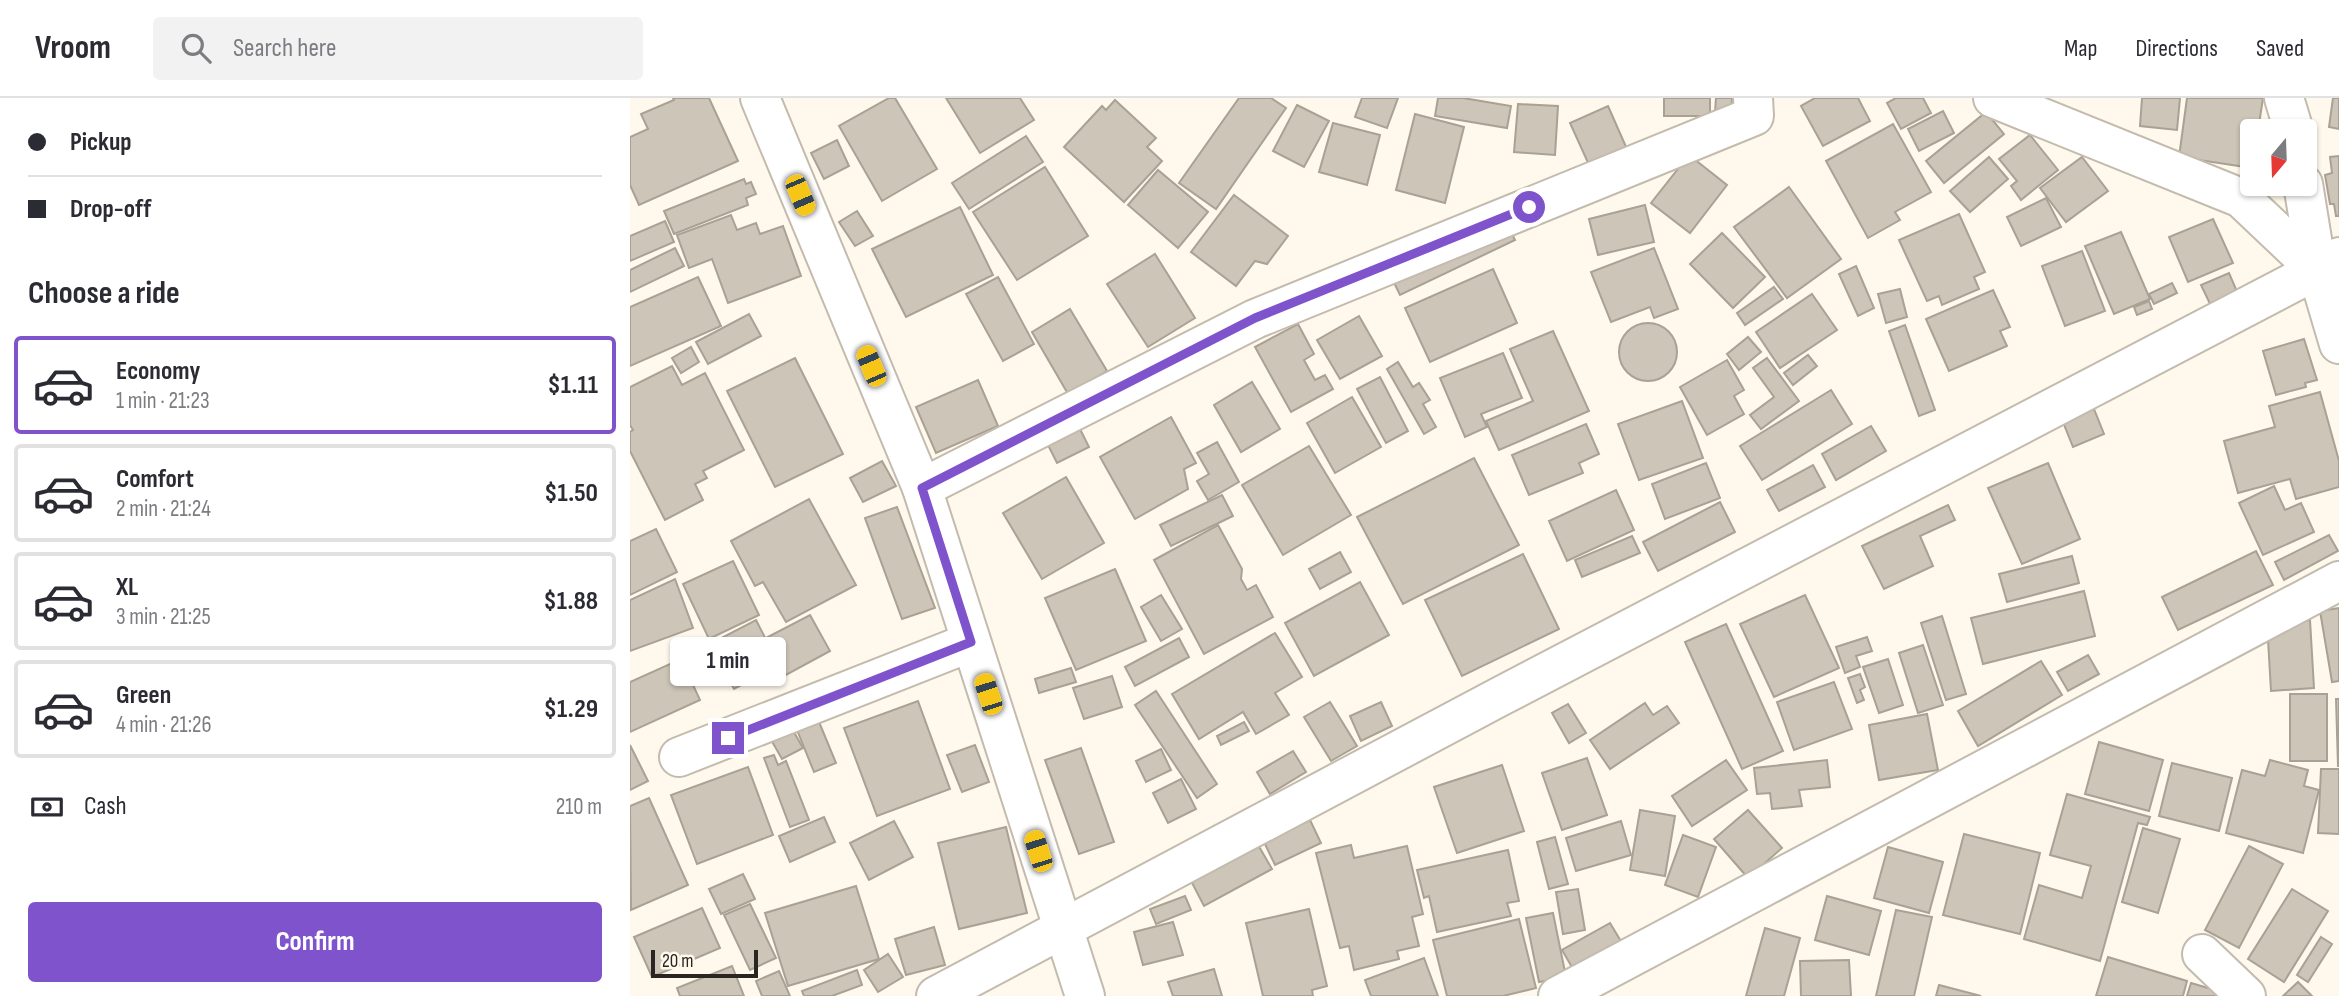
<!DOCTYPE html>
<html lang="en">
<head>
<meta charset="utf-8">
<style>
	body { margin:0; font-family:"Sofia Sans Condensed",sans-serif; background:#f2f2f3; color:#2b2b33; height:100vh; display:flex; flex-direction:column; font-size:26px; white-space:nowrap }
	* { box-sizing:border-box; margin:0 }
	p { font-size:23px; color:#7c7c81 }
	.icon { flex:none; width:38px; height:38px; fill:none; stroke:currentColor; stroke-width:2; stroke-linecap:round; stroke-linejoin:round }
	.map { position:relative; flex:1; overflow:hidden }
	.drawer { display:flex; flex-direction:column; background:#fff; width:630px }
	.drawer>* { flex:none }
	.guide { display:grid; align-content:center; height:154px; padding:0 28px; background:#fff }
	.needle { width:46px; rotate:199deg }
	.fabs { position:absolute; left:1610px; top:21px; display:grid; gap:14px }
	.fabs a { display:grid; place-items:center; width:77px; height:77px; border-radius:7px; background:#fff; box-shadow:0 2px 5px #0004; font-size:35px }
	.scale { position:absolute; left:21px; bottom:18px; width:107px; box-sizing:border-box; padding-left:7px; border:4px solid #292621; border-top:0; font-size:19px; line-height:24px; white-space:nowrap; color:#292621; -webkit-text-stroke:5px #fff8ed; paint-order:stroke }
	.end { position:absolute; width:32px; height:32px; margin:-16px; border:9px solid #7f53cc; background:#fff; box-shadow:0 0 0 4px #fff }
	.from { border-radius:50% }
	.bubble { position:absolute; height:49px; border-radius:7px; background:#fff; box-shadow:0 2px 5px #0004; font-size:23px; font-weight:700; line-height:49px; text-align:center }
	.car { position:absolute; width:21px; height:42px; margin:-21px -10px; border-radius:9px; box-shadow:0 0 5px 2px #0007; background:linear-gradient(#f5c518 24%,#345 0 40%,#f5c518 0 76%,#345 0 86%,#f5c518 0) }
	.guide b { display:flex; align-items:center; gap:24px; height:66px; font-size:26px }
	.guide b+b { border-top:2px solid #e1e1e2 }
	.guide i { width:18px; height:18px; background:#2b2b33 }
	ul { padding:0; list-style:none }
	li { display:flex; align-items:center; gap:21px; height:98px; margin:0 14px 10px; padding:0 14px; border:4px solid #e1e1e2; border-radius:7px }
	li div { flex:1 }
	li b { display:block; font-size:26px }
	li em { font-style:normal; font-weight:700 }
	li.active { border-color:#7f53cc }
	li>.icon { width:63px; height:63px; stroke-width:1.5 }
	h2 { padding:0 28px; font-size:32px; line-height:84px }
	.pay { display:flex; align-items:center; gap:18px; height:77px; padding:0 28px; font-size:26px }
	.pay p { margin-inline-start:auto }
	.cta { display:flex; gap:14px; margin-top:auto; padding:14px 28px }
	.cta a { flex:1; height:80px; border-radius:7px; background:#7f53cc; color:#fff; font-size:28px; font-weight:700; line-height:80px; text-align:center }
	header { display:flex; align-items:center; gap:42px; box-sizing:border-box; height:98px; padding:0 35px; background:#fff; border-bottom:2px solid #e1e1e2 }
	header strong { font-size:33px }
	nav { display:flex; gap:38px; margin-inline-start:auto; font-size:24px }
	.search { width:490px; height:63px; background:#f2f2f3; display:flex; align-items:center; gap:18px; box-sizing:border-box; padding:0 24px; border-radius:7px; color:#7c7c81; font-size:26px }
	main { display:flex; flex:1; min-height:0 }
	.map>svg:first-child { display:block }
</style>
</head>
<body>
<header>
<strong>Vroom</strong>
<div class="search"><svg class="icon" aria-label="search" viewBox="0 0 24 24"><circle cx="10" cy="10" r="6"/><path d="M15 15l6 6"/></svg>Search here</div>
<nav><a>Map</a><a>Directions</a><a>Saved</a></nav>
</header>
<main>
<section class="drawer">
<div class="guide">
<b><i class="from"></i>Pickup</b>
<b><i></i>Drop-off</b>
</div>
<h2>Choose a ride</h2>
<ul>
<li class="active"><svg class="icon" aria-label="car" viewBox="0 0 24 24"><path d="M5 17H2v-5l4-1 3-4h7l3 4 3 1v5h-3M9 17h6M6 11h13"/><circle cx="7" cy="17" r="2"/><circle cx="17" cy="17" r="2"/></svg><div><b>Economy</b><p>1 min · 21:23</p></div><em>$1.11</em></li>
<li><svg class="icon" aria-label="car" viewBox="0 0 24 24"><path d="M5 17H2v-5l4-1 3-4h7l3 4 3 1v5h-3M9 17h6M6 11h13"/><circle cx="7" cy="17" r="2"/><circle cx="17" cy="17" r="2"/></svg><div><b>Comfort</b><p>2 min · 21:24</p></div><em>$1.50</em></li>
<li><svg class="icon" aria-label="car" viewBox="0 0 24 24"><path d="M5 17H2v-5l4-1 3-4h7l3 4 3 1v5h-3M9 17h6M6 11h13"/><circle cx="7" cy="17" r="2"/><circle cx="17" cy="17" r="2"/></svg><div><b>XL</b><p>3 min · 21:25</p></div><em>$1.88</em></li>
<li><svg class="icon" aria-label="car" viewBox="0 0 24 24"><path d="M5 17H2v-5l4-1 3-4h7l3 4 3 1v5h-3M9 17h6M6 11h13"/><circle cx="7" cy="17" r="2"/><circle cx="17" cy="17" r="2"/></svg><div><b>Green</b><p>4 min · 21:26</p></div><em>$1.29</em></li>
</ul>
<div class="pay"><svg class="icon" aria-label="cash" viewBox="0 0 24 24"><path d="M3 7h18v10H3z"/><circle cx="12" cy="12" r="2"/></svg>Cash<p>210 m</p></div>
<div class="cta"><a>Confirm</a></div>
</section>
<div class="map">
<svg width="1709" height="898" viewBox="0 0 1709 898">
	<rect width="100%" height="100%" fill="#fff8ed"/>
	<!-- building -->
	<g fill="#cdc5b7" stroke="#a8a194" stroke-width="2">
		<path d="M43,0H79L108,63L9,107L0,87V39L18,31L11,16L44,2Z"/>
		<path d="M259,0H265L307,71L252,103L209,28Z"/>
		<path d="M316,0H390L404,22L350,55Z"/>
		<path d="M609,0H641L656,10L586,111L549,85Z"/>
		<path d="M732,0H768L757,30L725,19Z"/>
		<path d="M808,0H833L881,8L877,30L805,18Z"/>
		<rect x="1034" y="0" width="46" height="18"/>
		<path d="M1086,0H1102L1101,15L1085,14Z"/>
		<path d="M1185,0H1228L1240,23L1193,48L1171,8Z"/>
		<path d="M1266,0H1293L1301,15L1271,31L1257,5Z"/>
		<path d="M1512,0H1550L1547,32L1510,28Z"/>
		<path d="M1557,0H1633L1628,33H1622V70L1549,59Z"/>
		<path d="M1703,0H1709V31L1699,29Z"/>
		<path d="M485,2L526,40L517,49L532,63L494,104L434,49L472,8L476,12Z"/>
		<path d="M888,6L928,8L925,57L884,54Z"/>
		<path d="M667,7L699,23L674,69L643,53Z"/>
		<path d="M978,8L997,51L959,67L940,25Z"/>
		<path d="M1313,13L1324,35L1289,53L1278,31Z"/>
		<path d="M1356,14L1374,36L1314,85L1296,63Z"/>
		<path d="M785,16L834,29L815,105L766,92Z"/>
		<path d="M703,25L750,37L737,87L689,74Z"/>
		<path d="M1263,26L1301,94L1265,114L1270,122L1238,140L1196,63Z"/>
		<path d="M1400,37L1428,72L1391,102L1381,88L1387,83L1369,61Z"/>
		<path d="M396,38L413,64L339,111L322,85Z"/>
		<path d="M207,42L219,68L194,81L181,55Z"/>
		<path d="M1059,57L1097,87L1060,135L1021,105Z"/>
		<path d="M1709,58V118H1706L1704,106H1700L1695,77L1702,75L1700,59Z"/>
		<path d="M1359,59L1378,81L1340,114L1320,93Z"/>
		<path d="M1452,59L1478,93L1436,124L1410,90Z"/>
		<path d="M415,69L458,138L387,182L343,114Z"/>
		<path d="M528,72L578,114L548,150L498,107Z"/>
		<path d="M114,81L116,86L121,84L126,96L116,100L118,107L44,136L34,113Z"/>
		<path d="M1159,89L1211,161L1157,200L1104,129Z"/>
		<path d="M604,97L658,138L637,166L625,163L606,188L561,154Z"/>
		<path d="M1416,100L1431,129L1391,148L1377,119Z"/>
		<path d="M866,103L885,142L770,197L751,158Z"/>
		<path d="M1015,107L1024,144L968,157L959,121Z"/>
		<path d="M330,109L363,177L276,219L242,151Z"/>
		<path d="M227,113L243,138L225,148L209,124Z"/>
		<path d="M1329,116L1355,174L1344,179L1349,191L1312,207L1309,198L1297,203L1269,142Z"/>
		<path d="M101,117L107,132L126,125L130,136L153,128L171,178L98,205L82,161L59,170L47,137Z"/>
		<path d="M1583,121L1603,165L1558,184L1539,139Z"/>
		<path d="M35,123L44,144L0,163V138Z"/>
		<path d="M1491,134L1520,201L1484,216L1455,148Z"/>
		<path d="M1092,135L1135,179L1103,210L1060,166Z"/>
		<path d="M45,150L54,168L0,194V172Z"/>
		<path d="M1024,150L1048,211L1024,220L1020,209L981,224L961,174Z"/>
		<path d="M1452,153L1475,213L1435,228L1412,168Z"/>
		<path d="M525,156L565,220L518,249L477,186Z"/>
		<path d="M1226,168L1244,210L1228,218L1209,176Z"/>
		<path d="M863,171L887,225L800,264L775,210Z"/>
		<path d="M1599,175L1608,196L1581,208L1571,187Z"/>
		<path d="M68,179L91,228L0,268V209Z"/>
		<path d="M368,179L404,246L373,263L336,196Z"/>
		<path d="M1542,185L1547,195L1524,206L1519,196Z"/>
		<path d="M1144,189L1153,201L1115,227L1107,215Z"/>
		<path d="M1270,191L1277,219L1256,225L1248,196Z"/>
		<path d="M1363,192L1380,229L1370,233L1377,248L1319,273L1296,221Z"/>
		<path d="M1182,196L1207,232L1150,270L1126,234Z"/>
		<path d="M1519,203L1522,211L1507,217L1504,209Z"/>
		<path d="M440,211L477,273L438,296L402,234Z"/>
		<path d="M119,216L131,238L78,266L66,244Z"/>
		<path d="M729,218L752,258L710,281L687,242Z"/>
		<circle cx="1018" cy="254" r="29"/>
		<path d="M668,226L684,256L674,262L685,282L695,277L703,291L661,314L625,249Z"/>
		<path d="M1275,227L1305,312L1289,318L1259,233Z"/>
		<path d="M923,233L959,313L869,352L856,323L903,303L880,251Z"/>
		<path d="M1118,239L1131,254L1109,272L1097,256Z"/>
		<path d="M1674,241L1687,282L1675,285L1676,289L1646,297L1633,253Z"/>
		<path d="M61,249L69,264L51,275L42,260Z"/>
		<path d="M873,255L892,300L851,316L857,329L835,339L810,280Z"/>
		<path d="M1178,257L1187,268L1163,287L1154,275Z"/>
		<path d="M165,260L213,356L145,389L97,293Z"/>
		<path d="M1137,260L1169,303L1131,331L1120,317L1144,299L1123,270Z"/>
		<path d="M1097,262L1114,292L1104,298L1114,316L1077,337L1050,289Z"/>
		<path d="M768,264L783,289L789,285L800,302L793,306L806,329L794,336L757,271Z"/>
		<path d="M42,268L52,287L75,275L114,352L73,373L77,380L65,386L73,402L35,422L0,353V334L3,332L0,327V289Z"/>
		<path d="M750,279L778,333L756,345L727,291Z"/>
		<path d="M348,282L368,328L306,355L286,309Z"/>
		<path d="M622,284L650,331L611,354L584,307Z"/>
		<path d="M1201,292L1222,326L1132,382L1110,348Z"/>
		<path d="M1690,294L1709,363V389L1666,401L1660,381L1608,395L1594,343L1645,329L1639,308Z"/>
		<path d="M722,299L751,349L705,375L677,325Z"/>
		<path d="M1052,303L1073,360L1009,382L988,326Z"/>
		<path d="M1464,311L1474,336L1443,349L1433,324Z"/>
		<path d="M541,319L566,365L554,371L558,391L505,421L470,359Z"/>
		<path d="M956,326L969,356L949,365L953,375L899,397L882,357Z"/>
		<path d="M1241,328L1256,353L1206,382L1192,356Z"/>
		<path d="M449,329L459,349L427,365L417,345Z"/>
		<path d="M587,344L609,384L578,402L567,383L579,376L567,355Z"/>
		<path d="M679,348L721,417L653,457L612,387Z"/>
		<path d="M844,360L889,447L773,506L727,419Z"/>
		<path d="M252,363L266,388L233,404L220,380Z"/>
		<path d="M1076,365L1090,400L1035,421L1022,386Z"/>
		<path d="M1418,365L1450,441L1392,466L1358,390Z"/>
		<path d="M1183,367L1195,389L1149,413L1137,392Z"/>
		<path d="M436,379L474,445L412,481L373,415Z"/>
		<path d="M1644,388L1655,412L1671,405L1684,434L1633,457L1609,405Z"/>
		<path d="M986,392L1004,432L937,463L919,423Z"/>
		<path d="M592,397L603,418L541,448L530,427Z"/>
		<path d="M179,401L226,487L156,524L133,484L125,488L101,443Z"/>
		<path d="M1090,404L1105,434L1028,473L1013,444Z"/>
		<path d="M1318,407L1325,422L1290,438L1303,468L1254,491L1232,448Z"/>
		<path d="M267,409L305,510L272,521L235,420Z"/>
		<path d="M588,427L612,471L611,481L617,492L626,487L643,519L574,556L524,462Z"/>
		<path d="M26,431L47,474L0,497V443Z"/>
		<path d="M1699,437L1708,453L1654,482L1645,464Z"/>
		<path d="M1002,438L1010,455L952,479L945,462Z"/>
		<path d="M1626,453L1643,487L1548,532L1532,499Z"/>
		<path d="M710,454L721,474L690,491L679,471Z"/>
		<path d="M893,456L929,531L832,578L795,502Z"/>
		<path d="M1442,458L1449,485L1377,504L1369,476Z"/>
		<path d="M103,463L129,517L79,541L53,486Z"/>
		<path d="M485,471L516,543L446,572L415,500Z"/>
		<path d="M45,481L63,530L0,553V502Z"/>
		<path d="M730,484L759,537L684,578L655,525Z"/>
		<path d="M1454,493L1465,538L1353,566L1341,520Z"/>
		<path d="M531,497L552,531L531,543L511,509Z"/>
		<path d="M1175,497L1209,570L1144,599L1110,526Z"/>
		<path d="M1709,510V583L1702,584L1690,513Z"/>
		<path d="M180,517L200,553L156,577L136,540Z"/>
		<path d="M1312,518L1336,596L1316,602L1291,525Z"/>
		<path d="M126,522L149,567L104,591L80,546Z"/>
		<path d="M1680,522L1684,590L1641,593L1637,524Z"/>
		<path d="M1096,526L1153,653L1112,671L1055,544Z"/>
		<path d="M645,535L672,579L645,595L659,617L626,636L613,614L569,641L542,596Z"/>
		<path d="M1237,539L1242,553L1226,558L1230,569L1215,575L1206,549Z"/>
		<path d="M549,540L559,559L505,588L495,569Z"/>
		<path d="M1293,547L1313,607L1288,615L1269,555Z"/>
		<path d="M1458,557L1469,576L1438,593L1427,574Z"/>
		<path d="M51,561L70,602L0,634V584Z"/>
		<path d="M1258,561L1273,607L1249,615L1233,569Z"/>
		<path d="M1411,563L1432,597L1348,648L1328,613Z"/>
		<path d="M441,570L446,584L409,595L405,581Z"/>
		<path d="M1230,576L1235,589L1230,592L1234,602L1227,605L1218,580Z"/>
		<path d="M482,578L492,609L454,621L443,590Z"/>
		<path d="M1204,584L1222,631L1164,652L1147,604Z"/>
		<path d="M526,593L587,686L567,700L505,607Z"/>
		<rect x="1660" y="596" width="37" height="67"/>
		<path d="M1706,601H1709V668H1708Z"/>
		<path d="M288,603L320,691L247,718L214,630Z"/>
		<path d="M700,604L727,648L701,663L674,619Z"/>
		<path d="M751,604L762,628L731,643L720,618Z"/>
		<path d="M1015,605L1023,617L1037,608L1049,625L980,671L960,642Z"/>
		<path d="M938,606L956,635L939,645L922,615Z"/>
		<path d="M1297,616L1308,672L1249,682L1239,627Z"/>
		<path d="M187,619L206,665L184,674L165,627Z"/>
		<path d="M614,624L619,633L591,647L587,638Z"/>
		<path d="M161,629L173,650L152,661L140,640Z"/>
		<path d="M1469,644L1533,662L1519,713L1455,696Z"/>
		<path d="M0,647L18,683L0,692Z"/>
		<path d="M345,647L359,684L332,694L317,657Z"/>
		<path d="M451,650L484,744L449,756L415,662Z"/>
		<path d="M531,651L541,672L516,684L506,663Z"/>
		<path d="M663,653L676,674L640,696L627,674Z"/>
		<path d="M144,657L148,667L156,663L179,722L160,729L134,660Z"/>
		<path d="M957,660L977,717L932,732L912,675Z"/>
		<path d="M1096,662L1117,692L1062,728L1042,698Z"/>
		<path d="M1197,662L1200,689L1169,692L1172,708L1142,711L1140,695L1127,696L1124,670Z"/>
		<path d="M1640,662L1678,672L1674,688L1689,692L1673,755L1596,735L1612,672L1635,678Z"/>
		<path d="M1542,665L1602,680L1589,733L1529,718Z"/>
		<path d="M872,667L894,733L827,755L804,689Z"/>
		<path d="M118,669L143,737L67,766L41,697Z"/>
		<path d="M1691,671H1709V736L1688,735Z"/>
		<path d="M551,681L566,711L538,725L523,695Z"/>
		<path d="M1437,696L1520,719L1517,727L1508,725L1470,863L1394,841L1409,787L1452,800L1461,768L1420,757Z"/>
		<path d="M19,700L58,787L1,812L0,708Z"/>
		<path d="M1010,712L1045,718L1035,778L1000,772Z"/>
		<path d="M1118,712L1152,750L1118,780L1084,741Z"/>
		<path d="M194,719L205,744L160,764L149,738Z"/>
		<path d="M680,722L691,745L645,767L634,744Z"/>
		<path d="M264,723L283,759L239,782L220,745Z"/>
		<path d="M991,723L1001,757L946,773L936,740Z"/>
		<path d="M376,729L397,815L329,831L308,745Z"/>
		<path d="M1513,730L1550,741L1528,815L1492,804Z"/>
		<path d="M1334,736L1410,755L1390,836L1313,817Z"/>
		<path d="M1053,737L1086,749L1068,799L1035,787Z"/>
		<path d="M925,739L938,786L919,791L907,744Z"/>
		<path d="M627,745L642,771L574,808L560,781Z"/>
		<path d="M721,747L724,760L777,748L793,816L782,819L789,848L767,853L769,861L724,872L719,848L710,850L686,755Z"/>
		<path d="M1619,748L1653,766L1609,850L1575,832Z"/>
		<path d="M1258,749L1313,764L1299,815L1244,800Z"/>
		<path d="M878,752L889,803L877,805L881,818L807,834L799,798L794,800L787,772Z"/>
		<path d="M113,776L125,801L91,816L79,791Z"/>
		<path d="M226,788L249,861L158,888L135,815Z"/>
		<path d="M948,791L955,832L933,836L926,794Z"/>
		<path d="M1662,791L1698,813L1654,884L1618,861Z"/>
		<path d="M555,798L561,812L526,826L520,811Z"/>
		<path d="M1197,798L1251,813L1239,857L1185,842Z"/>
		<path d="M120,806L146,860L120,872L94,817Z"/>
		<path d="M72,810L90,850L22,879L4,839Z"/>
		<path d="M679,811L697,888L682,892L683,898H633L616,825Z"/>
		<path d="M1266,812L1302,819L1284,898H1246Z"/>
		<path d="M923,815L936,879L909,884L896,820Z"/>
		<path d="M889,821L906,890L873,898H817L803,842Z"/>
		<path d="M543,824L553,857L513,867L504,834Z"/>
		<path d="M980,825L995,850L947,878L932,852Z"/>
		<path d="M304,829L315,867L276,877L265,841Z"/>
		<path d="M1135,830L1170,840L1154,898H1116Z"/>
		<path d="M1691,839L1702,846L1678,884L1667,877Z"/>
		<path d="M258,856L273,879L248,894L234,872Z"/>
		<path d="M1478,859L1557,883L1553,898H1466Z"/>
		<path d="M794,860L808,898H741L735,882Z"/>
		<path d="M1219,862L1221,898H1171L1170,863Z"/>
		<path d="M102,868L114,898H50L47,890Z"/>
		<path d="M584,871L592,898H543L538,884Z"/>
		<path d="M227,872L232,887L202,898H174L172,893Z"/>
		<path d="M149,873L160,898H132L126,883Z"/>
		<path d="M1668,884L1682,898H1653Z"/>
		<path d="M1561,885L1602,897V898H1557Z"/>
		<path d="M1309,887L1351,898H1306Z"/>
	</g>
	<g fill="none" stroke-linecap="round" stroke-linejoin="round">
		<!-- minor casing -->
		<g stroke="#c3bbad" stroke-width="42">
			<g id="minor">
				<path d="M130,0L292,390L455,898"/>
				<path d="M1363,0L1611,100L1687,172"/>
				<path d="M1654,0L1664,33"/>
				<path d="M1673,86L1687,172L1709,246"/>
				<path d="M292,390L625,221L1124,18L1123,0"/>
				<path d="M49,659L341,544"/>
				<path d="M1572,856L1616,898"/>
				<path d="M306,898L871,598L1687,172L1709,159"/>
				<path d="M928,898L1709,483"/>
			</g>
		</g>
		<!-- minor -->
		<use href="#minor" stroke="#fff" stroke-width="38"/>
	</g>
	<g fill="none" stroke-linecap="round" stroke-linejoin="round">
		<!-- route -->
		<path stroke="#7f53cc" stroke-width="9" d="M98,640L341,544L292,390L625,220L899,109"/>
	</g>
</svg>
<div class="fabs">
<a><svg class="needle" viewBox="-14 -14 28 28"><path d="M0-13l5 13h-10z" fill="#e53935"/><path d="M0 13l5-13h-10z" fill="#7c7c81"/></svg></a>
</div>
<div class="scale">20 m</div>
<i class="end from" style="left:899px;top:109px"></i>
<i class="end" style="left:98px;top:640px"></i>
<div class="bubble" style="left:40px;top:539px;width:116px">1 min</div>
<i class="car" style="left:170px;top:97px;rotate:157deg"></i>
<i class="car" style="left:241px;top:268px;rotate:337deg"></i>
<i class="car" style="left:358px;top:596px;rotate:342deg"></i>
<i class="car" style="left:408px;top:753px;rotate:342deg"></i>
</div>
</main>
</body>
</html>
